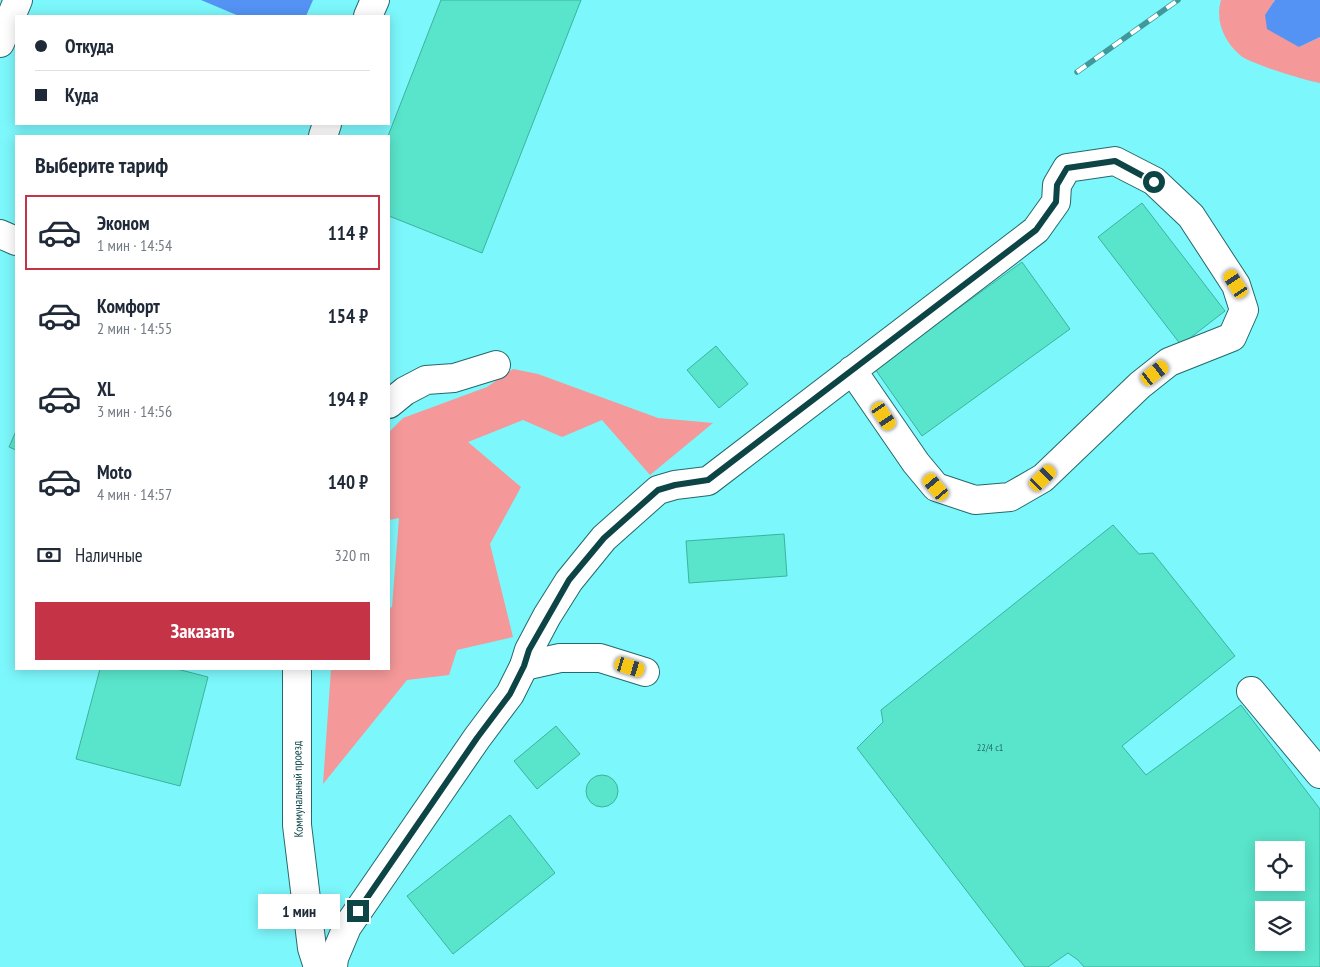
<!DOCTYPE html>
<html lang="ru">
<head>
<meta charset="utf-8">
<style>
	body { margin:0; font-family:"PT Sans Narrow",sans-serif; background:#f2f2f3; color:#1f2937; height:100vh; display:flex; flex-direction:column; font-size:19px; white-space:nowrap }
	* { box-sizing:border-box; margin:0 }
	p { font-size:16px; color:#747a83 }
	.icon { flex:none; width:28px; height:28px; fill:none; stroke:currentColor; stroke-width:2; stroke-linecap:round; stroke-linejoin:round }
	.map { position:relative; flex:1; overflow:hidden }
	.sheet { position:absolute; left:15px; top:135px; width:375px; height:535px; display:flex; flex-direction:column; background:#fff; border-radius:0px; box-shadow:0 2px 12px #0003 }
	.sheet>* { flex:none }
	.banner { position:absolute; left:15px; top:15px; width:375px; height:110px; border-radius:0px; box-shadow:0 2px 12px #0003; display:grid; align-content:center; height:110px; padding:0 20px; background:#fff }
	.tools { position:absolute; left:1255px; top:841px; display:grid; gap:10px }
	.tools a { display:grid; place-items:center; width:50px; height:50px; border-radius:0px; background:#fff; box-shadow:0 2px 12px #0003; font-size:25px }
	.end { position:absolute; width:22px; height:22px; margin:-11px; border:6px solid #0d4547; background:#fff; box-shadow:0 0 0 2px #fff }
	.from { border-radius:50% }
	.bubble { position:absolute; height:35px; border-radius:0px; background:#fff; box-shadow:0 2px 12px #0003; font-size:16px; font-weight:700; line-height:35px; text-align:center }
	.car { position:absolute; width:15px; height:30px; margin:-15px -8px; border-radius:6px; box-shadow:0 0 4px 1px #0007; background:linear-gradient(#f5c518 24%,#345 0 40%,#f5c518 0 76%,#345 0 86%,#f5c518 0) }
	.banner b { display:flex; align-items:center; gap:18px; height:48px; font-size:19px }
	.banner b+b { border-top:1px solid #e0e1e3 }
	.banner i { width:12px; height:12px; background:#1f2937 }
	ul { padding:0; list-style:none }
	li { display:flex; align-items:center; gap:15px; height:75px; margin:0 10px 8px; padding:0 10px; border:2px solid transparent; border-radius:0px }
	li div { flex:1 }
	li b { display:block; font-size:19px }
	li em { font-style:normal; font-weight:700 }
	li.selected { border-color:#c43446 }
	li>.icon { width:45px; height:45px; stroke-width:1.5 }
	h2 { padding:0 20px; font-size:22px; line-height:60px }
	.pay { display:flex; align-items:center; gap:12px; height:55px; padding:0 20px; font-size:19px }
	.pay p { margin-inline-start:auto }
	.action { display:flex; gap:10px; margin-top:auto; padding:10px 20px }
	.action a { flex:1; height:58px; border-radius:0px; background:#c43446; color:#fff; font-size:20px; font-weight:700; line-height:58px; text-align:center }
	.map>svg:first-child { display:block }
</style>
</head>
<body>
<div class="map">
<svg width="1320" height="967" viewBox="0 0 1320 967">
	<rect width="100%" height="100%" fill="#7cf7fb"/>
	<!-- green -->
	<g fill="#f49899">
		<path d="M1221,0H1275L1273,2L1299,47L1320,37V83C1307,81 1248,63 1240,55C1224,41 1215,21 1221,0Z"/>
		<path d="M513,369L538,374L658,418L713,423L650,475L602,420L562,437L523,420L468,442L521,487L490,544L513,637L457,650L449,675L407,680L323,784L331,669H389V608L392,607L399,518L389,520V432L403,418L487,387Z"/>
	</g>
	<!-- water -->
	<g fill="#5493f4">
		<path d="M201,0H313L306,16H239Z"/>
		<path d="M1275,0H1320V37L1299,47L1267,29L1265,15Z"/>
	</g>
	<!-- building -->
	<g fill="#59e5cb" stroke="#3bb39e" fill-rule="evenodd">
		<path d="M441,0H581L482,253L389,216L388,136Z"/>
		<path d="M1142,203L1225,311L1181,345L1098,237Z"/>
		<path d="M1022,262L1070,329L922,436L875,369Z"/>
		<path d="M716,346L748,384L719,408L687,370Z"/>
		<path d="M16,431V450L9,447Z"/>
		<path d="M1113,525L1139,554L1153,553L1235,656L1122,746L1146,775L1241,705L1320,809V967H1084L1078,960L1068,953L1048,967H1025L857,748L883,722L881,710ZM1264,850H1296V882H1264ZM1264,910H1296V942H1264Z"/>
		<path d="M784,534L787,576L689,583L686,541Z"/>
		<path d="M100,669H177L208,677L180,786L76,759Z"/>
		<path d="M556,726L580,754L537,789L514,761Z"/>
		<circle cx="602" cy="791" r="16"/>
		<path d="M510,815L555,873L453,954L407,896Z"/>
	</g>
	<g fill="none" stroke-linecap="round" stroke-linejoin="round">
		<!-- minor casing -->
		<g stroke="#26686b" stroke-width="30">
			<g id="minor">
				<path d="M368,16L375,0"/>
				<path d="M0,43L18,0"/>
				<path d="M323,136L327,124"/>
				<path d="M0,234L16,241"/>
				<path d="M389,404L405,391L426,380L454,378L496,365"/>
				<path d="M524,666L560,658H600L645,672"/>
				<path d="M297,669V825L312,948L318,967"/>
				<path d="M1251,691L1320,774"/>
				<path d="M333,967L334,958L347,927L477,738L510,694L524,666L529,650L547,616L569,581L604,538L658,490L675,485L708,481L1036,230L1056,202L1057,185L1067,168L1115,161L1154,181L1191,216L1236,285L1244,310L1232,337L1169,362L1140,385L1043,478L1010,497L975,500L936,487L916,463L852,370"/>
			</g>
		</g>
		<!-- minor -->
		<use href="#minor" stroke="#fff" stroke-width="28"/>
		<!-- rail casing -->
		<g stroke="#41989b" stroke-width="5.5">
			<path id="rail" d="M1077,72L1178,0"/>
		</g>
		<!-- rail -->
		<use href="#rail" stroke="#fff" stroke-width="4" stroke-dasharray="11" stroke-linecap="butt"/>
	</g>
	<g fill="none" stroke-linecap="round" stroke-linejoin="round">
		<!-- route -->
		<path stroke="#0d4547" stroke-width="6" d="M358,911L477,738L510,694L524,666L529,650L569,580L604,538L658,490L675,485L708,480L1036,230L1056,202L1057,185L1067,168L1115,161L1154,182"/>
	</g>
	<g text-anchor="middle" stroke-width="4" stroke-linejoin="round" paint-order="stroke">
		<!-- number labels -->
		<g font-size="10" fill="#206d68">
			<text x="990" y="751">22/4 с1</text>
		</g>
		<!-- street labels -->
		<g font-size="12" fill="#0d4547" stroke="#fff">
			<text transform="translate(298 789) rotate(-91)" y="4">Коммунальный проезд</text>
		</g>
	</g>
</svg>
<div class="tools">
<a><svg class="icon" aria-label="locate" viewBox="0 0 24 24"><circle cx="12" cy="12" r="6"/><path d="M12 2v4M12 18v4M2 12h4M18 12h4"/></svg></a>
<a><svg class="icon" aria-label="layers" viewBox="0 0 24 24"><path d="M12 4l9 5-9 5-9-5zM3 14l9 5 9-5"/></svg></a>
</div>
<i class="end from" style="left:1154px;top:182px"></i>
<i class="end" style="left:358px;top:911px"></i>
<div class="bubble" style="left:258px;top:894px;width:82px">1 мин</div>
<i class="car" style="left:1236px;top:284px;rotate:327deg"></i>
<i class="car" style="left:1155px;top:373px;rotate:52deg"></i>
<i class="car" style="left:884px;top:416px;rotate:146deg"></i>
<i class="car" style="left:1043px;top:478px;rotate:46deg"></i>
<i class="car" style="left:936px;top:487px;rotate:320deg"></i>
<i class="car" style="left:630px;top:667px;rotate:107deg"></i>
<div class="banner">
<b><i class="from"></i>Откуда</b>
<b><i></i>Куда</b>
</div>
<section class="sheet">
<h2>Выберите тариф</h2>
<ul>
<li class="selected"><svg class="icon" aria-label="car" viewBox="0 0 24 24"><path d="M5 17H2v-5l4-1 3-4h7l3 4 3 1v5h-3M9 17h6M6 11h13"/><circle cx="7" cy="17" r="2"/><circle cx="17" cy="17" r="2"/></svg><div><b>Эконом</b><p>1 мин · 14:54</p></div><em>114 ₽</em></li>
<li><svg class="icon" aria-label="car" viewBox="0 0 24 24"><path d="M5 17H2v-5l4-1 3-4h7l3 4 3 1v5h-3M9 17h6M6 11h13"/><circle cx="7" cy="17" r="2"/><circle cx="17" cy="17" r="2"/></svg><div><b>Комфорт</b><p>2 мин · 14:55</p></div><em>154 ₽</em></li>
<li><svg class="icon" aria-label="car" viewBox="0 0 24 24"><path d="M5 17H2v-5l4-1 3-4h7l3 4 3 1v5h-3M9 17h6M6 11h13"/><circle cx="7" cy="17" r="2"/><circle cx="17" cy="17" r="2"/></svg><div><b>XL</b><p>3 мин · 14:56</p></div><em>194 ₽</em></li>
<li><svg class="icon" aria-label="car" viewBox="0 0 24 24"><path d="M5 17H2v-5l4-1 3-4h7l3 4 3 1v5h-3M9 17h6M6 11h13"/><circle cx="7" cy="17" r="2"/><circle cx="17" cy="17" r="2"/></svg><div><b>Moto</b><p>4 мин · 14:57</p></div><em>140 ₽</em></li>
</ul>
<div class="pay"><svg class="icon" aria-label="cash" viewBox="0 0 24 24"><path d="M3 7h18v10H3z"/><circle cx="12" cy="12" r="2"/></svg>Наличные<p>320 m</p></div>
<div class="action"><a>Заказать</a></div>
</section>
</div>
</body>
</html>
